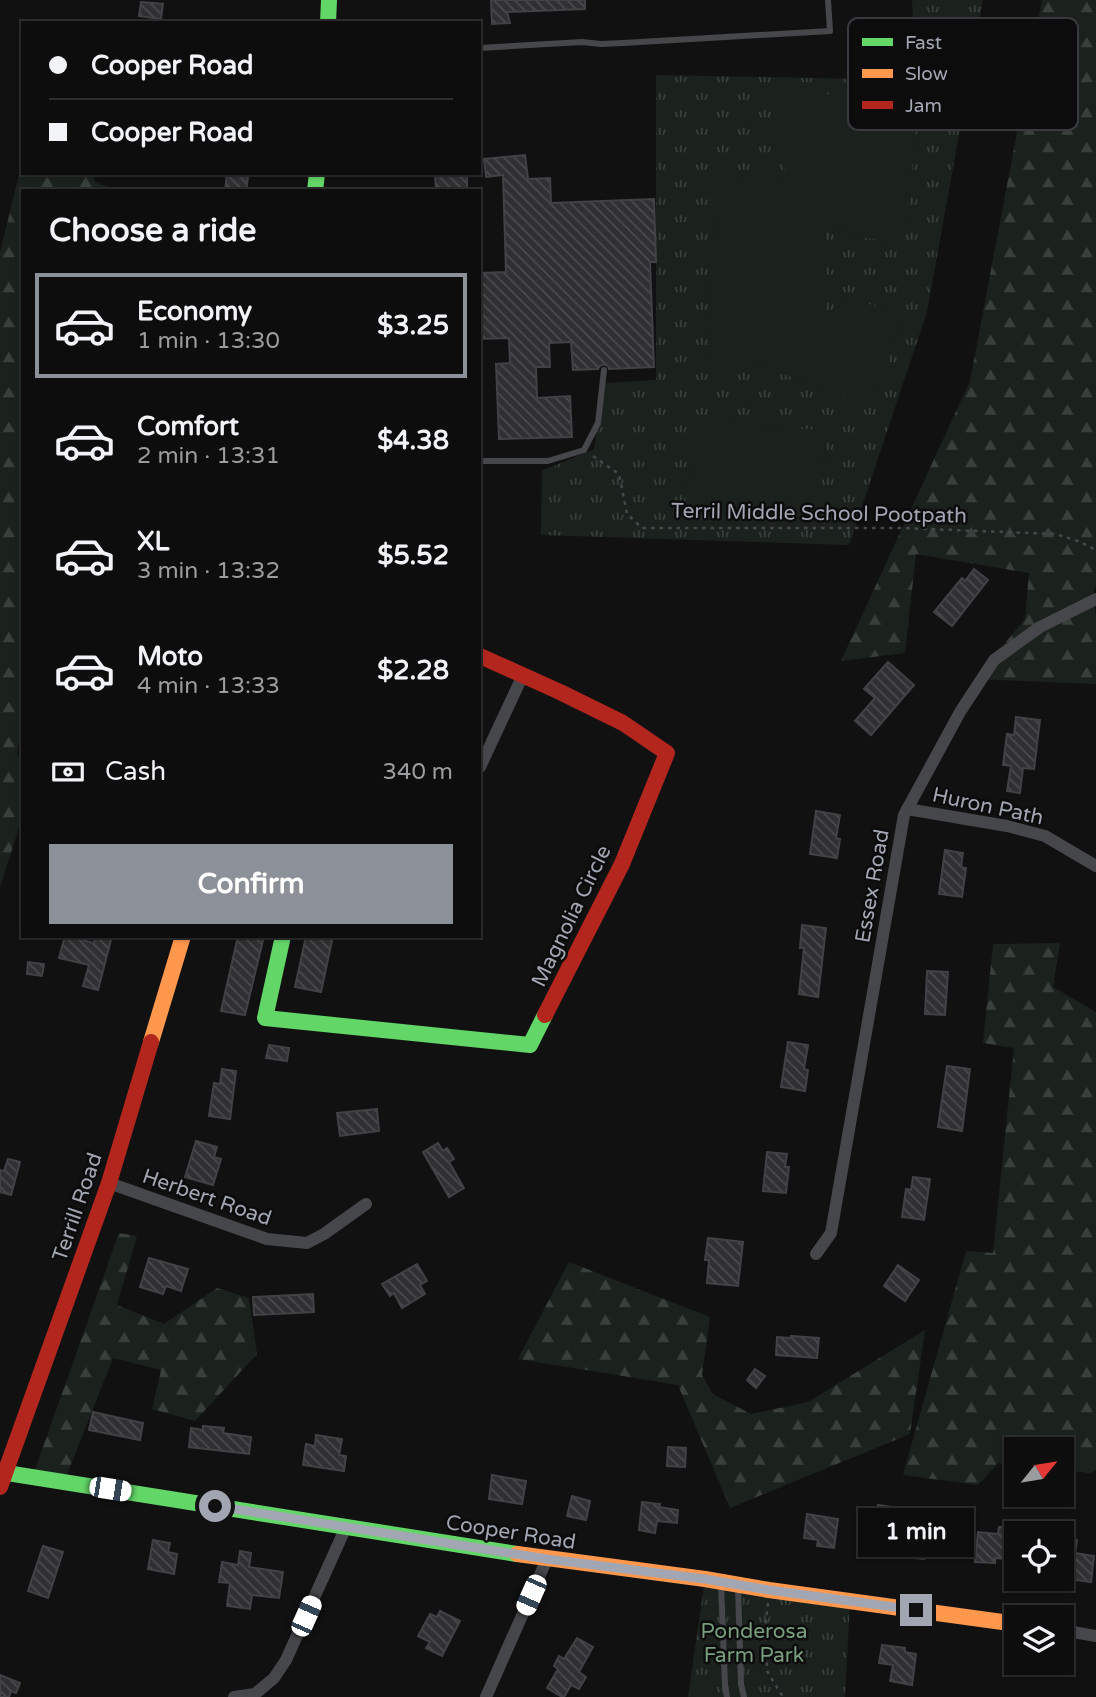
<!DOCTYPE html>
<html lang="en">
<head>
<meta charset="utf-8">
<style>
	body { margin:0; font-family:"Varela Round",sans-serif; background:#1b1b1c; color:#f1f3f6; height:100vh; display:flex; flex-direction:column; font-size:26px; white-space:nowrap }
	* { box-sizing:border-box; margin:0 }
	p { font-size:23px; color:#9a9c9e }
	.icon { flex:none; width:38px; height:38px; fill:none; stroke:currentColor; stroke-width:2; stroke-linecap:round; stroke-linejoin:round }
	.map { position:relative; flex:1; overflow:hidden }
	.panel { position:absolute; left:21px; top:189px; width:460px; height:749px; display:flex; flex-direction:column; background:#0d0d0e; border-radius:0px; box-shadow:0 2px 5px #0004,0 0 0 2px #2d2d2e }
	.panel>* { flex:none }
	.hud { position:absolute; left:21px; top:21px; width:460px; height:154px; border-radius:0px; box-shadow:0 2px 5px #0004,0 0 0 2px #2d2d2e; display:grid; align-content:center; height:154px; padding:0 28px; background:#0d0d0e }
	.needle { width:46px; rotate:60deg }
	.tools { position:absolute; left:1004px; top:1437px; display:grid; gap:14px }
	.tools a { display:grid; place-items:center; width:70px; height:70px; border-radius:0px; background:#0d0d0e; box-shadow:0 2px 5px #0004,0 0 0 2px #2d2d2e; font-size:35px }
	.end { position:absolute; width:32px; height:32px; margin:-16px; border:9px solid #a2a6b3; background:#111; box-shadow:0 0 0 4px #111 }
	.from { border-radius:50% }
	.bubble { position:absolute; height:49px; border-radius:0px; background:#0d0d0e; box-shadow:0 2px 5px #0004,0 0 0 2px #2d2d2e; font-size:23px; font-weight:800; line-height:49px; text-align:center }
	.car { position:absolute; width:21px; height:42px; margin:-21px -10px; border-radius:9px; box-shadow:0 0 5px 2px #0007; background:linear-gradient(#fff 24%,#345 0 40%,#fff 0 76%,#345 0 86%,#fff 0) }
	.hud b { display:flex; align-items:center; gap:24px; height:66px; font-size:26px }
	.hud b+b { border-top:2px solid #2d2d2e }
	.hud i { width:18px; height:18px; background:#f1f3f6 }
	ul { padding:0; list-style:none }
	li { display:flex; align-items:center; gap:21px; height:105px; margin:0 14px 10px; padding:0 14px; border:4px solid transparent; border-radius:0px }
	li div { flex:1 }
	li b { display:block; font-size:26px }
	li em { font-style:normal; font-weight:800 }
	li.on { border-color:#8c9099 }
	li>.icon { width:63px; height:63px; stroke-width:1.5 }
	h2 { padding:0 28px; font-size:32px; line-height:84px }
	.pay { display:flex; align-items:center; gap:18px; height:77px; padding:0 28px; font-size:26px }
	.pay p { margin-inline-start:auto }
	.primary-button { display:flex; gap:14px; margin-top:auto; padding:14px 28px }
	.primary-button a { flex:1; height:80px; border-radius:0px; background:#8c9099; color:#fff; font-size:28px; font-weight:800; line-height:80px; text-align:center }
	.map>svg:first-child { display:block }
</style>
</head>
<body>
<div class="map">
<svg width="1096" height="1697" viewBox="0 0 1096 1697">
	<defs>
		<pattern id="forest-firs" width="22" height="20" patternUnits="userSpaceOnUse" patternTransform="scale(1.75)"><rect width="22" height="20" fill="#1b221d"/><path d="M5 1l3.5 6h-7zM16 11l3.5 6h-7z" fill="#393f3b"/></pattern>
		<pattern id="park-tufts" width="24" height="20" patternUnits="userSpaceOnUse" patternTransform="scale(1.75)"><rect width="24" height="20" fill="#1b221d"/><path d="M3 7l-1-3M5 7V3M7 7l1-3M15 17l-1-3M17 17v-4M19 17l1-3" fill="none" stroke="#393f3b"/></pattern>
		<pattern id="building-back-hatch" width="6" height="6" patternUnits="userSpaceOnUse" patternTransform="scale(1.75)"><rect width="6" height="6" fill="#303032"/><path d="M-1 5l2 2M0 0l6 6M5-1l2 2" fill="none" stroke="#4b4b4d"/></pattern>
	</defs>
	<rect width="100%" height="100%" fill="#111112"/>
	<!-- forest -->
	<g fill="url(#forest-firs)">
		<path d="M1042,0H1096V584L1093,593L1096,617V684L975,679L1025,619L1029,573L916,554L905,653L841,661L970,381Z"/>
		<path d="M23,159V173H94L95,182L117,191H23V715L17,756L23,757V815L0,887V252Z"/>
		<path d="M1060,943L1053,987L1096,1012V1470L1091,1473L1062,1470V1449H1017V1465L998,1463L978,1485L903,1475L966,1251L993,1253L1014,1048L983,1043L993,944Z"/>
		<path d="M119,1233L137,1236L117,1305L164,1324L217,1288L249,1298L257,1354L195,1421L152,1409L161,1370L113,1358L64,1482L32,1478Z"/>
		<path d="M569,1262L710,1317L702,1375L713,1394L751,1414L808,1402L925,1330L910,1434L730,1508L678,1385L518,1359Z"/>
	</g>
	<!-- park -->
	<g fill="url(#park-tufts)">
		<path d="M912,0H983L927,312L849,545L541,535L542,471L594,449L604,383L656,380V75L916,80Z"/>
		<path d="M705,1579L850,1601L845,1697H688Z"/>
	</g>
	<!-- garden -->
	<g fill="#1b221d">
		<path d="M773,92L919,98L905,242L864,238L826,219L825,313L850,302L881,306L904,312L873,407L783,374L786,367L711,368L713,179L790,177L780,159L772,120Z"/>
		<path d="M695,419L827,431L817,525L684,512Z"/>
	</g>
	<!-- building -->
	<g fill="url(#building-back-hatch)" stroke="#404246" stroke-width="2">
		<path d="M491,0H585V9L507,12L510,23L492,24Z"/>
		<path d="M141,2L163,4L161,19L139,16Z"/>
		<path d="M525,155L528,179L550,178L551,203L654,199L656,262H650L654,367L609,369L608,366L604,364L600,366L598,369L573,370L571,342L549,343L550,367H536L537,398L570,396L572,437L499,439L496,364L510,363L509,338L480,339V273L506,272L503,175L486,177L484,159Z"/>
		<path d="M435,173H467V191H436Z"/>
		<path d="M227,174L248,177L246,191H225Z"/>
		<path d="M974,569L988,580L952,626L934,612L962,578L965,581Z"/>
		<path d="M888,662L914,685L871,735L855,721L875,698L864,689Z"/>
		<path d="M1016,717L1040,720L1034,769L1023,768L1020,793L1007,791L1011,766L1003,765L1007,734L1014,735Z"/>
		<path d="M816,811L840,815L836,838L840,839L837,858L810,854Z"/>
		<path d="M945,850L963,853L961,867L966,868L962,897L939,894Z"/>
		<path d="M802,925L826,928L818,997L799,994L804,948H800Z"/>
		<path d="M65,936L94,943L96,936H112L98,990L83,986L89,965L59,958Z"/>
		<path d="M238,936H264L245,1015L221,1011Z"/>
		<path d="M306,936H333L321,992L295,987Z"/>
		<path d="M28,962L44,964L42,976L27,974Z"/>
		<path d="M927,971L948,972L945,1015L925,1014Z"/>
		<path d="M788,1042L808,1045L804,1069L808,1070L805,1091L781,1087Z"/>
		<path d="M269,1045L289,1048L287,1061L266,1058Z"/>
		<path d="M947,1066L970,1069L962,1131L938,1127Z"/>
		<path d="M222,1069L236,1071L230,1119L209,1116L214,1083L220,1084Z"/>
		<path d="M377,1109L379,1131L340,1136L337,1113Z"/>
		<path d="M196,1141L217,1147L214,1157L221,1159L213,1185L185,1177Z"/>
		<path d="M438,1143L443,1151L447,1148L454,1159L449,1162L464,1188L449,1197L423,1152Z"/>
		<path d="M767,1152L787,1154L785,1167H789L786,1193L763,1191Z"/>
		<path d="M8,1159L20,1162L11,1195L0,1192V1170L4,1171Z"/>
		<path d="M913,1177L930,1179L924,1220L902,1217L906,1189L911,1190Z"/>
		<path d="M708,1238L743,1242L738,1286L707,1283L709,1260H705Z"/>
		<path d="M149,1258L188,1269L181,1291L166,1286L163,1294L140,1287Z"/>
		<path d="M417,1264L427,1281L420,1285L425,1294L402,1308L394,1293L390,1296L382,1284Z"/>
		<path d="M898,1265L919,1280L905,1301L884,1286Z"/>
		<path d="M313,1294L314,1312L254,1315L253,1297Z"/>
		<path d="M791,1336L819,1338L817,1358L776,1355L777,1337L791,1338Z"/>
		<path d="M755,1369L765,1376L756,1388L747,1380Z"/>
		<path d="M93,1412L143,1423L140,1440L89,1430Z"/>
		<path d="M203,1426L224,1428L223,1433L251,1437L249,1454L189,1447L191,1428L203,1430Z"/>
		<path d="M316,1435L342,1439L339,1455L346,1456L344,1471L303,1465L306,1444L315,1446Z"/>
		<path d="M668,1447L686,1448L685,1467L667,1466Z"/>
		<path d="M492,1475L526,1481L522,1504L489,1499Z"/>
		<path d="M572,1496L590,1501L586,1520L567,1516Z"/>
		<path d="M642,1502L660,1504L659,1507L678,1510L677,1523L657,1521L655,1533L639,1530Z"/>
		<path d="M878,1505L893,1507L891,1540L874,1538Z"/>
		<path d="M807,1514L838,1519L834,1548L817,1546L818,1540L804,1538Z"/>
		<path d="M999,1527L1013,1528L1012,1537L1017,1538V1560L995,1558V1563L975,1562L978,1532L998,1534Z"/>
		<path d="M917,1531L939,1533L937,1557L925,1556L924,1559L895,1556L898,1532L916,1534Z"/>
		<path d="M1062,1538L1077,1540L1075,1553L1094,1556L1091,1582L1062,1578Z"/>
		<path d="M153,1540L170,1543L168,1552L177,1554L174,1574L148,1569Z"/>
		<path d="M43,1546L63,1552L48,1598L28,1591Z"/>
		<path d="M240,1551L251,1553L249,1567L283,1572L279,1598L252,1595L250,1609L227,1606L230,1583L219,1582L222,1562L238,1565Z"/>
		<path d="M440,1611L460,1621L442,1656L426,1648L430,1642L418,1636L430,1614L437,1617Z"/>
		<path d="M577,1638L593,1647L579,1672L586,1677L579,1689L571,1685L564,1697H562L547,1688L558,1669L554,1666L559,1656L564,1659Z"/>
		<path d="M882,1645L905,1648V1652L916,1654L912,1685L890,1681L893,1665L879,1663Z"/>
		<path d="M0,1675L20,1683L16,1693L11,1691L9,1697H0Z"/>
	</g>
	<g fill="none" stroke-linecap="round" stroke-linejoin="round">
		<!-- path -->
		<g stroke="#47484c" stroke-width="2.5" stroke-dasharray="3.5 5" stroke-linecap="butt">
			<path d="M593,456L619,474L627,514L642,528H902L1055,534L1078,541L1096,550"/>
			<path d="M768,1603L766,1621L767,1671L783,1697"/>
		</g>
		<!-- lane -->
		<g stroke="#46474a" stroke-width="6">
			<path d="M480,48L582,42L601,44L623,43L830,31L828,0"/>
			<path d="M480,461H548L584,450L598,423L604,370"/>
			<path d="M721,1584L725,1685L727,1697"/>
			<path d="M738,1587L741,1684L744,1697"/>
		</g>
		<!-- street -->
		<g stroke="#46474a" stroke-width="12">
			<path d="M480,767L523,675"/>
			<path d="M907,809L1007,826L1045,836L1096,866"/>
			<path d="M109,1183L267,1239L307,1243L324,1234L366,1204"/>
			<path d="M816,1254L831,1233L904,815L960,712L994,660L1040,627L1096,599"/>
			<path d="M1062,1630L1096,1636"/>
			<path d="M234,1697L255,1694L274,1678L286,1660L346,1527"/>
			<path d="M486,1697L547,1559"/>
		</g>
		<!-- fast -->
		<g stroke="#63d668" stroke-width="16">
			<path d="M328,23L329,0"/>
			<path d="M315,191L317,173"/>
			<path d="M283,936L265,1018L530,1045L545,1015"/>
			<path d="M0,1472L517,1554"/>
		</g>
		<!-- slow -->
		<g stroke="#ff974d" stroke-width="16">
			<path d="M151,1042L183,936"/>
			<path d="M517,1554L705,1579L769,1590L1017,1624"/>
		</g>
		<!-- jam -->
		<g stroke="#b3261e" stroke-width="16">
			<path d="M480,656L560,692L623,723L667,753L622,864L545,1015"/>
			<path d="M0,1487L109,1183L151,1042"/>
		</g>
	</g>
	<g fill="none" stroke-linecap="round" stroke-linejoin="round">
		<!-- route -->
		<path stroke="#a2a6b3" stroke-width="9" d="M215,1506L547,1559L705,1579L769,1590L916,1610"/>
	</g>
	<g text-anchor="middle" stroke-width="5" stroke-linejoin="round" paint-order="stroke">
		<!-- street labels -->
		<g font-size="21" fill="#a2a6b3" stroke="#0c0c0d">
			<text transform="translate(819 513) rotate(1)" y="7">Terril Middle School Pootpath</text>
			<text transform="translate(988 806) rotate(12)" y="7">Huron Path</text>
			<text transform="translate(872 886) rotate(-80)" y="7">Essex Road</text>
			<text transform="translate(571 916) rotate(-64)" y="7">Magnolia Circle</text>
			<text transform="translate(207 1197) rotate(19)" y="7">Herbert Road</text>
			<text transform="translate(77 1207) rotate(-71)" y="7">Terrill Road</text>
			<text transform="translate(511 1532) rotate(9)" y="7">Cooper Road</text>
		</g>
		<!-- park labels -->
		<g font-size="21" fill="#799e7e" stroke="#0c0c0d">
			<text x="754" y="1638">Ponderosa<tspan x="754" dy="24">Farm Park</tspan></text>
		</g>
	</g>
	<!-- legend -->
	<rect x="848" y="18" width="230" height="112" rx="10" fill="#0c0c0d" stroke="#393a3f" stroke-width="2"/>
	<rect x="862" y="38" width="31" height="8" fill="#63d668"/>
	<rect x="862" y="69" width="31" height="9" fill="#ff974d"/>
	<rect x="862" y="101" width="31" height="8" fill="#b3261e"/>
	<g font-size="19" fill="#a2a6b3">
		<text x="905" y="49">Fast</text>
		<text x="905" y="80">Slow</text>
		<text x="905" y="112">Jam</text>
	</g>
</svg>
<div class="tools">
<a><svg class="needle" viewBox="-14 -14 28 28"><path d="M0-13l5 13h-10z" fill="#e53935"/><path d="M0 13l5-13h-10z" fill="#9a9c9e"/></svg></a>
<a><svg class="icon" aria-label="locate" viewBox="0 0 24 24"><circle cx="12" cy="12" r="6"/><path d="M12 2v4M12 18v4M2 12h4M18 12h4"/></svg></a>
<a><svg class="icon" aria-label="layers" viewBox="0 0 24 24"><path d="M12 4l9 5-9 5-9-5zM3 14l9 5 9-5"/></svg></a>
</div>
<i class="end from" style="left:215px;top:1506px"></i>
<i class="end" style="left:916px;top:1610px"></i>
<div class="bubble" style="left:858px;top:1508px;width:116px">1 min</div>
<i class="car" style="left:110px;top:1489px;rotate:99deg"></i>
<i class="car" style="left:531px;top:1595px;rotate:204deg"></i>
<i class="car" style="left:306px;top:1616px;rotate:24deg"></i>
<div class="hud">
<b><i class="from"></i>Cooper Road</b>
<b><i></i>Cooper Road</b>
</div>
<section class="panel">
<h2>Choose a ride</h2>
<ul>
<li class="on"><svg class="icon" aria-label="car" viewBox="0 0 24 24"><path d="M5 17H2v-5l4-1 3-4h7l3 4 3 1v5h-3M9 17h6M6 11h13"/><circle cx="7" cy="17" r="2"/><circle cx="17" cy="17" r="2"/></svg><div><b>Economy</b><p>1 min · 13:30</p></div><em>$3.25</em></li>
<li><svg class="icon" aria-label="car" viewBox="0 0 24 24"><path d="M5 17H2v-5l4-1 3-4h7l3 4 3 1v5h-3M9 17h6M6 11h13"/><circle cx="7" cy="17" r="2"/><circle cx="17" cy="17" r="2"/></svg><div><b>Comfort</b><p>2 min · 13:31</p></div><em>$4.38</em></li>
<li><svg class="icon" aria-label="car" viewBox="0 0 24 24"><path d="M5 17H2v-5l4-1 3-4h7l3 4 3 1v5h-3M9 17h6M6 11h13"/><circle cx="7" cy="17" r="2"/><circle cx="17" cy="17" r="2"/></svg><div><b>XL</b><p>3 min · 13:32</p></div><em>$5.52</em></li>
<li><svg class="icon" aria-label="car" viewBox="0 0 24 24"><path d="M5 17H2v-5l4-1 3-4h7l3 4 3 1v5h-3M9 17h6M6 11h13"/><circle cx="7" cy="17" r="2"/><circle cx="17" cy="17" r="2"/></svg><div><b>Moto</b><p>4 min · 13:33</p></div><em>$2.28</em></li>
</ul>
<div class="pay"><svg class="icon" aria-label="cash" viewBox="0 0 24 24"><path d="M3 7h18v10H3z"/><circle cx="12" cy="12" r="2"/></svg>Cash<p>340 m</p></div>
<div class="primary-button"><a>Confirm</a></div>
</section>
</div>
</body>
</html>
